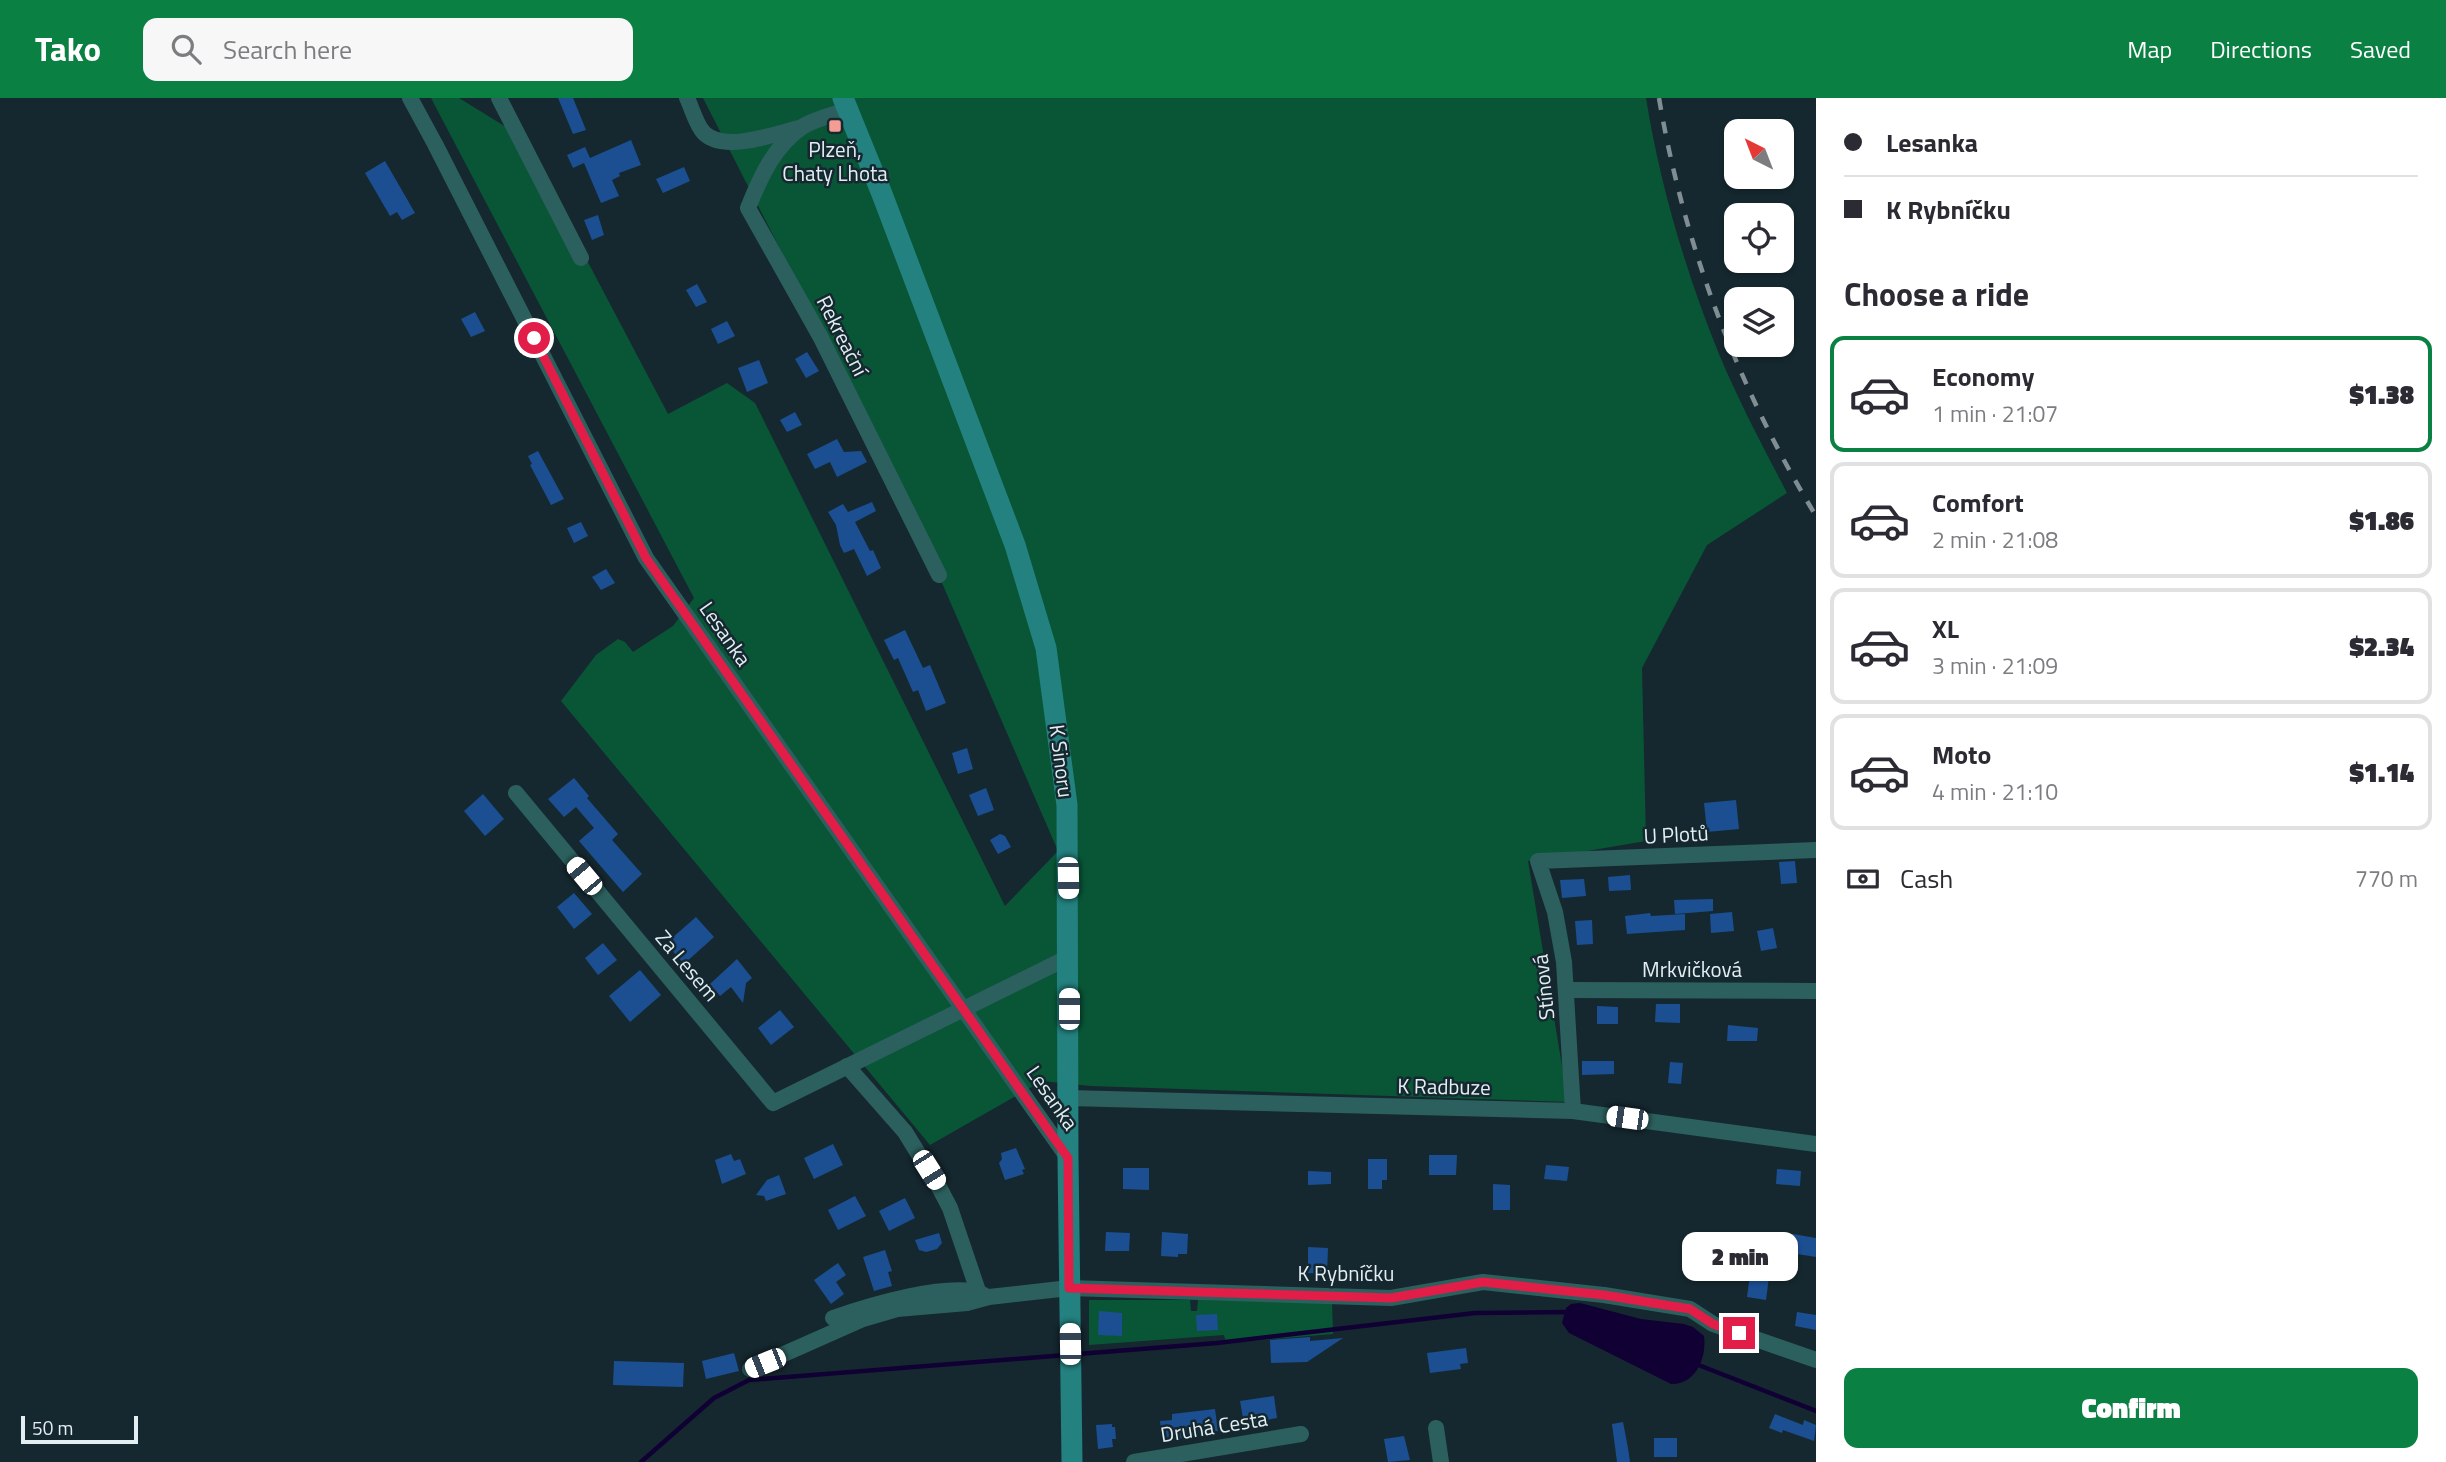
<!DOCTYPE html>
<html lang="en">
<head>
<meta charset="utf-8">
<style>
	body { margin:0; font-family:"Titillium Web",sans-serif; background:#f7f7f7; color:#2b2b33; height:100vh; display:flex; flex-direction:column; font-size:26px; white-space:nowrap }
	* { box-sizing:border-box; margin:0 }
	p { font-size:23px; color:#7c7c81 }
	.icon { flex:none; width:38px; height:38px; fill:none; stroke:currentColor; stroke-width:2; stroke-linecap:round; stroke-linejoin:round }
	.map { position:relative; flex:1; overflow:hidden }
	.sheet { display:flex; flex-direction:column; background:#fff; width:630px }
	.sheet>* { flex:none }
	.banner { display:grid; align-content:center; height:154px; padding:0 28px; background:#fff }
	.needle { width:46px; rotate:318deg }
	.tools { position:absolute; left:1724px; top:21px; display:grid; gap:14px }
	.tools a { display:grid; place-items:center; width:70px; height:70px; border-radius:14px; background:#fff; box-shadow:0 2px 5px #0004; font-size:35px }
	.scale { position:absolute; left:21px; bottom:18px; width:117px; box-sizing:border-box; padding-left:7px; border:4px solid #e3eef3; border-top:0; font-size:19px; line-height:24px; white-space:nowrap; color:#e3eef3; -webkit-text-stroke:5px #15282f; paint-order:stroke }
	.end { position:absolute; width:32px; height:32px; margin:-16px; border:9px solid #e11d48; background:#fff; box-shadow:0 0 0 4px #fff }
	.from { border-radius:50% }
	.bubble { position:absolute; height:49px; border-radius:14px; background:#fff; box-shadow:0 2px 5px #0004; font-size:23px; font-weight:800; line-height:49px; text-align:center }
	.car { position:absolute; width:21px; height:42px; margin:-21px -10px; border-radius:9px; box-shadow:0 0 5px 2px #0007; background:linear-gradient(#fff 24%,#345 0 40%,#fff 0 76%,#345 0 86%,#fff 0) }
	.banner b { display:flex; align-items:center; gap:24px; height:66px; font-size:26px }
	.banner b+b { border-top:2px solid #e1e1e2 }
	.banner i { width:18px; height:18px; background:#2b2b33 }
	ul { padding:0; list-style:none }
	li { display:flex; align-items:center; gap:21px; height:116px; margin:0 14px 10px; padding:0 14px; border:4px solid #e1e1e2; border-radius:14px }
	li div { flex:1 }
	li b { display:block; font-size:26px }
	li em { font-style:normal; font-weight:800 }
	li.active { border-color:#0b8043 }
	li>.icon { width:63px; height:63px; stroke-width:1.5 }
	h2 { padding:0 28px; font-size:32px; line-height:84px }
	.pay { display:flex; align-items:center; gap:18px; height:77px; padding:0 28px; font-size:26px }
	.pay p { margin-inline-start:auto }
	.button { display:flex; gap:14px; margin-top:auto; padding:14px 28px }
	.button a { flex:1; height:80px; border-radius:14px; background:#0b8043; color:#fff; font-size:28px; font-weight:800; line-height:80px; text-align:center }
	header { display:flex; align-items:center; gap:42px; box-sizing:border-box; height:98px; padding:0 35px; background:#0b8043; color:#fff }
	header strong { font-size:33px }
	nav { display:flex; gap:38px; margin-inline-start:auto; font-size:24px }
	.search { width:490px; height:63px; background:#f7f7f7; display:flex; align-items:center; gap:18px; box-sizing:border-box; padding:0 24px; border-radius:14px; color:#7c7c81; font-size:26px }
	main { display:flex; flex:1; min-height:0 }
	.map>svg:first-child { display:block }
</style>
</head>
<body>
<header>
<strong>Tako</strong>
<div class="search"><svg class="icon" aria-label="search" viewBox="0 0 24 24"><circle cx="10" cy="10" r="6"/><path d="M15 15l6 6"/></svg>Search here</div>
<nav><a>Map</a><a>Directions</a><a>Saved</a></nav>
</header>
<main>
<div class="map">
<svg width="1816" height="1364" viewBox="0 0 1816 1364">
	<rect width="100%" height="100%" fill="#15282f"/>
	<!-- green -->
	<g fill="#095637">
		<path d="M431,0H459L522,39L668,316L727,285L755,305L1005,808L1058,753L894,374L703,0H1646C1660,87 1686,175 1719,256C1739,304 1763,349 1787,395L1707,447L1642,570L1646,743L1528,763L1568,1004L1091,988L1042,983L930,1047L561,603L596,557L618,541L625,544L633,554L673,528L694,500Z"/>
		<path d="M1089,1202H1190L1191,1213H1197L1198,1202L1332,1204L1333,1236L1226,1245L1224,1237L1089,1247Z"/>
	</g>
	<!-- water -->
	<path fill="#100033" d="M1580,1205L1641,1221L1684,1226L1693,1229L1704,1238C1707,1259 1696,1287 1671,1286L1569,1235L1562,1225L1566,1210L1571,1206Z"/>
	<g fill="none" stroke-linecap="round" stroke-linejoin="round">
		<!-- stream -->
		<g stroke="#100033" stroke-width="4.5">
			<path d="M1078,1256L1217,1245L1475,1215L1565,1214L1570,1216"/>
			<path d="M1696,1266L1816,1313"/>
			<path d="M641,1364L714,1300L749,1282L1066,1257"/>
		</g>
	</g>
	<!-- building -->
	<g fill="#1b4f92">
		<path d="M558,0H573L586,32L573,36Z"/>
		<path d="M631,42L641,67L619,75L620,78L612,82L619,98L601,105L584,65L573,70L567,57L585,49L590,60Z"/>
		<path d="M385,63L415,115L402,122L397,114L390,118L365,75Z"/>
		<path d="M684,69L690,83L663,95L656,81Z"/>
		<path d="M598,117L604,137L592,142L584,122Z"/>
		<path d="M697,186L707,204L696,209L686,192Z"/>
		<path d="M475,214L485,233L471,239L461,221Z"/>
		<path d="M727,223L735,238L718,246L711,231Z"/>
		<path d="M807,254L819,273L806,280L795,261Z"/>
		<path d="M759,262L768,285L747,294L738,270Z"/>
		<path d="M795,314L802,327L787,334L780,322Z"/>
		<path d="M837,341L844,354L861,353L867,364L837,379L830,364L815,371L807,356Z"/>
		<path d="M538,353L564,401L551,407L530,367L532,366L528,358Z"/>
		<path d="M872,404L876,413L855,424L870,453L873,452L881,470L867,478L854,451L844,455L840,447L836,427L828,414L843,406L848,414Z"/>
		<path d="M581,424L588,438L574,445L567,430Z"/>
		<path d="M606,471L615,485L601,492L592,479Z"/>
		<path d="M905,532L923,570L930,567L946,605L926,613L918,592L913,594L898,560L894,562L884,542Z"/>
		<path d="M967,650L973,671L958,676L952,655Z"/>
		<path d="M574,680L589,698L587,700L618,736L612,742L642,776L623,794L579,743L594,730L576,709L564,719L548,701Z"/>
		<path d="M986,690L994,712L978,718L969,697Z"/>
		<path d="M483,696L504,721L485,738L464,713Z"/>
		<path d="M1736,702L1739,731L1707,734L1704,705Z"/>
		<path d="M1000,736L1005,738L1011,749L998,756L990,742Z"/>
		<path d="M1795,763L1797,785L1781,786L1779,764Z"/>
		<path d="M1630,777L1631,792L1609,793L1608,779Z"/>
		<path d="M1584,781L1586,798L1562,800L1560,782Z"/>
		<path d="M574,795L592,816L574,831L557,809Z"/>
		<path d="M1713,801V813L1675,816L1674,802Z"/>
		<path d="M1732,814L1734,833L1711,835L1710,816Z"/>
		<path d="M1650,815L1651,818L1685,816V832L1627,836L1625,818Z"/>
		<path d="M696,819L714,839L684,866L668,848L674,843L672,840Z"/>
		<path d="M1592,822L1593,846L1577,847L1575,823Z"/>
		<path d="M1773,830L1777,850L1761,853L1757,833Z"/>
		<path d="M603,845L617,862L598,877L585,860Z"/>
		<path d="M737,861L752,880L746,885L743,905L731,889L720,898L710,886Z"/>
		<path d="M640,872L661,897L630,924L609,898Z"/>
		<path d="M1656,906H1680V925L1655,924Z"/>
		<path d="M1597,908L1618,909V926H1597Z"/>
		<path d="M780,912L794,929L771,947L758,930Z"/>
		<path d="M1728,927L1758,930L1757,943H1727Z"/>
		<path d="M1582,963H1614V976L1582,977Z"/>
		<path d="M1670,964L1683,965L1681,986L1668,985Z"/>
		<path d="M833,1046L843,1067L814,1081L804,1060Z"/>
		<path d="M1016,1050L1025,1071L1022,1072L1024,1076L1005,1082L999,1065L1002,1061L1001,1055Z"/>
		<path d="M731,1056L734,1063L740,1061L746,1076L722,1086L715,1062Z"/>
		<path d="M1429,1057H1457L1456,1077H1429Z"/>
		<path d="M1368,1061H1387V1082H1382V1091H1368Z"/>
		<path d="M1546,1067L1569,1069L1567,1083L1544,1081Z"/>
		<path d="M1123,1070H1149V1092L1123,1091Z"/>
		<path d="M1777,1071L1801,1073L1800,1088L1776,1086Z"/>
		<path d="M1308,1073L1331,1074V1086L1308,1087Z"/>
		<path d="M779,1077L786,1096L766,1103L764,1098L756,1097L767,1082Z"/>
		<path d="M1493,1086L1510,1087V1112H1493Z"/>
		<path d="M855,1098L866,1118L838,1132L828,1112Z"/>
		<path d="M905,1100L915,1120L889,1133L879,1113Z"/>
		<path d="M1106,1134L1130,1135L1129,1153H1105Z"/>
		<path d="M1162,1134L1188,1136L1187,1156H1178V1159L1161,1158Z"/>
		<path d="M939,1135L942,1145L937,1151L926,1154L919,1152L915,1142Z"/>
		<path d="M1793,1136L1816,1140V1159L1791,1155Z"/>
		<path d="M1308,1149L1328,1150L1327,1176L1308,1175Z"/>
		<path d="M885,1152L892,1173L888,1174L892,1188L874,1193L863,1159Z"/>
		<path d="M838,1165L846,1177L836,1184L844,1196L831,1206L814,1182Z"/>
		<path d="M1750,1176L1769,1179L1766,1202L1747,1199Z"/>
		<path d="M1099,1213L1122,1215V1238L1098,1237Z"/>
		<path d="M1797,1214L1816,1217V1232L1795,1228Z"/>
		<path d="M1217,1216L1218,1232L1197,1233L1196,1217Z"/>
		<path d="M1310,1239V1243L1343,1240L1307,1264L1271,1265L1270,1242Z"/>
		<path d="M1466,1250L1468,1265L1460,1266L1461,1271L1430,1275L1427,1255Z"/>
		<path d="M734,1255L739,1273L706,1281L702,1263Z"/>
		<path d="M614,1263L684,1265L683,1289L613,1287Z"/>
		<path d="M1274,1298L1277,1320L1244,1326L1240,1303Z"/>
		<path d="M1215,1311L1218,1333L1185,1337V1340L1162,1342L1160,1323L1172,1322V1316Z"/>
		<path d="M1775,1316L1803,1327L1804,1322L1816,1327L1814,1343L1783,1332L1782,1335L1769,1330Z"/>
		<path d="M1623,1324L1628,1350L1630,1364H1617L1612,1326Z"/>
		<path d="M1112,1326V1329H1115L1116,1341H1112L1113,1349L1098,1351L1096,1327Z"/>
		<path d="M1404,1338L1410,1362L1388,1364L1384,1341Z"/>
		<rect x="1654" y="1340" width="23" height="19"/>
	</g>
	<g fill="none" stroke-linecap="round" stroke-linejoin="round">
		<!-- street -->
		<g stroke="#2c605e" stroke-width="16">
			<path d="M410,0L435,46L646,460L1068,1060"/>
			<path d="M499,0L581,160"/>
			<path d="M687,0C692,10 696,27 704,35C724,55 775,36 799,30"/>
			<path d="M847,12C833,17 814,21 802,29C774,48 760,80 748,110L820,238L939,477"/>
			<path d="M516,695L773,1005L1069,859"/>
			<path d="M1567,892L1816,893"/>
			<path d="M847,968L905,1034L940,1091L950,1110L978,1193"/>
			<path d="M1068,1000L1573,1013L1816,1046"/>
			<path d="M1573,1013L1564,864L1555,814L1538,763L1816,752"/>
			<path d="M833,1220C865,1209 954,1181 984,1197"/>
			<path d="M750,1271L863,1221L897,1211L967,1205L989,1199L1069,1190L1391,1200L1483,1184L1604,1197L1690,1211L1713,1226L1816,1262"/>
			<path d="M1436,1330L1441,1364"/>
			<path d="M1134,1364L1301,1336"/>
		</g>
		<!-- secondary -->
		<path stroke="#23817f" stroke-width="21" d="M843,0L882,96L1015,447L1046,550L1067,707L1068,1060L1072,1364"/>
		<!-- rail -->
		<path stroke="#808e94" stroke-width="4.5" stroke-dasharray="12 12" stroke-linecap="butt" d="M1659,0C1684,148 1738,290 1816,418"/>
	</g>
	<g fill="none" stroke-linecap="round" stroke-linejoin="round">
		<!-- route -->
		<path stroke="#e11d48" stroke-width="9" d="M534,240L646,460L1068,1060L1069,1190L1391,1200L1483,1184L1604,1197L1690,1211L1713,1226L1739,1235"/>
	</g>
	<!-- markers -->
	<rect fill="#f59c94" stroke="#15282f" stroke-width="2.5" x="828" y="21" width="14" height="14" rx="3.5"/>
	<g text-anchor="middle" stroke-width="5" stroke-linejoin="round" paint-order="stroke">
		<!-- poi labels -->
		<g font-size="21" fill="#e3eef3" stroke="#15282f">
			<text x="835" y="59">Plzeň,<tspan x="835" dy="24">Chaty Lhota</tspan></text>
		</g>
		<!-- street labels -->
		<g font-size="21" fill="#e3eef3" stroke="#15282f">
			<text transform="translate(842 238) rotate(63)" y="7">Rekreační</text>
			<text transform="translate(725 536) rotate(55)" y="7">Lesanka</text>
			<text transform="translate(1061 663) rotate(83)" y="7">K Sinoru</text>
			<text transform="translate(1676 737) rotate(-3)" y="7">U Plotů</text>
			<text transform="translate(687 868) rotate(50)" y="7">Za Lesem</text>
			<text x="1692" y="879">Mrkvičková</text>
			<text transform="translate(1544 889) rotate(-96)" y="7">Stínová</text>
			<text transform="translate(1444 989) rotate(1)" y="7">K Radbuze</text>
			<text transform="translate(1052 1000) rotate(55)" y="7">Lesanka</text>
			<text x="1346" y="1183">K Rybníčku</text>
			<text transform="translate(1214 1329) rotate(-9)" y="7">Druhá Cesta</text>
		</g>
	</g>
</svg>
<div class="tools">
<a><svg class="needle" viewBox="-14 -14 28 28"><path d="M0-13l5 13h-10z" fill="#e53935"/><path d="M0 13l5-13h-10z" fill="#7c7c81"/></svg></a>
<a><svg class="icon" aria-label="locate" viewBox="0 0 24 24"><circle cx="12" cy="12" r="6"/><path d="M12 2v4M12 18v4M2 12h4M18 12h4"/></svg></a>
<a><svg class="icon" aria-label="layers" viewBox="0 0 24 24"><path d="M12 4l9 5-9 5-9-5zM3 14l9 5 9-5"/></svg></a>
</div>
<div class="scale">50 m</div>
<i class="end from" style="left:534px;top:240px"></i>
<i class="end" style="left:1739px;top:1235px"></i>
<div class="bubble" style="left:1682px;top:1134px;width:116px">2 min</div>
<i class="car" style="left:584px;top:778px;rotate:320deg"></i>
<i class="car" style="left:1068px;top:780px;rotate:179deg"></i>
<i class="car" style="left:1069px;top:911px;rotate:0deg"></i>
<i class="car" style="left:1627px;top:1020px;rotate:278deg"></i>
<i class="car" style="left:929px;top:1072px;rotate:148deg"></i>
<i class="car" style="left:1070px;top:1246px;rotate:359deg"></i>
<i class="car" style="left:765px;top:1265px;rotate:248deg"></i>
</div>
<section class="sheet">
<div class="banner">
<b><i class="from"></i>Lesanka</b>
<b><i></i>K Rybníčku</b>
</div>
<h2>Choose a ride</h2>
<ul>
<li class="active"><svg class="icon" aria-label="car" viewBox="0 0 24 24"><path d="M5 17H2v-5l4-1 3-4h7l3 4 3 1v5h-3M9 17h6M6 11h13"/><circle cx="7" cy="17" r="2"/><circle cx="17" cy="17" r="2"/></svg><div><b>Economy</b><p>1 min · 21:07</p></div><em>$1.38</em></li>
<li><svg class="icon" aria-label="car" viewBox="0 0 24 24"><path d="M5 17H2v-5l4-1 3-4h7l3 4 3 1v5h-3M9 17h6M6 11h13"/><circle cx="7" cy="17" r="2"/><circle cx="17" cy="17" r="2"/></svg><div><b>Comfort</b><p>2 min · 21:08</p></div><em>$1.86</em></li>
<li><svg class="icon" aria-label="car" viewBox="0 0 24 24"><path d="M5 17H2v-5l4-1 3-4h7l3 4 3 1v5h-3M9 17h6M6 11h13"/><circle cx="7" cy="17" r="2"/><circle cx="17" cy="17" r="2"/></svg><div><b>XL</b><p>3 min · 21:09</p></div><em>$2.34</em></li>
<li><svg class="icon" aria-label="car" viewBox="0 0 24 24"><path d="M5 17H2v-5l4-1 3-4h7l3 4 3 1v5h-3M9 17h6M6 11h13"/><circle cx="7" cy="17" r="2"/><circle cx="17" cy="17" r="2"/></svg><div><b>Moto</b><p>4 min · 21:10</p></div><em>$1.14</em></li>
</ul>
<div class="pay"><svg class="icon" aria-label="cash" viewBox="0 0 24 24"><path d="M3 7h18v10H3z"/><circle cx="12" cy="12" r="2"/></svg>Cash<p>770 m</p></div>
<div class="button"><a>Confirm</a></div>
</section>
</main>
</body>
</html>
